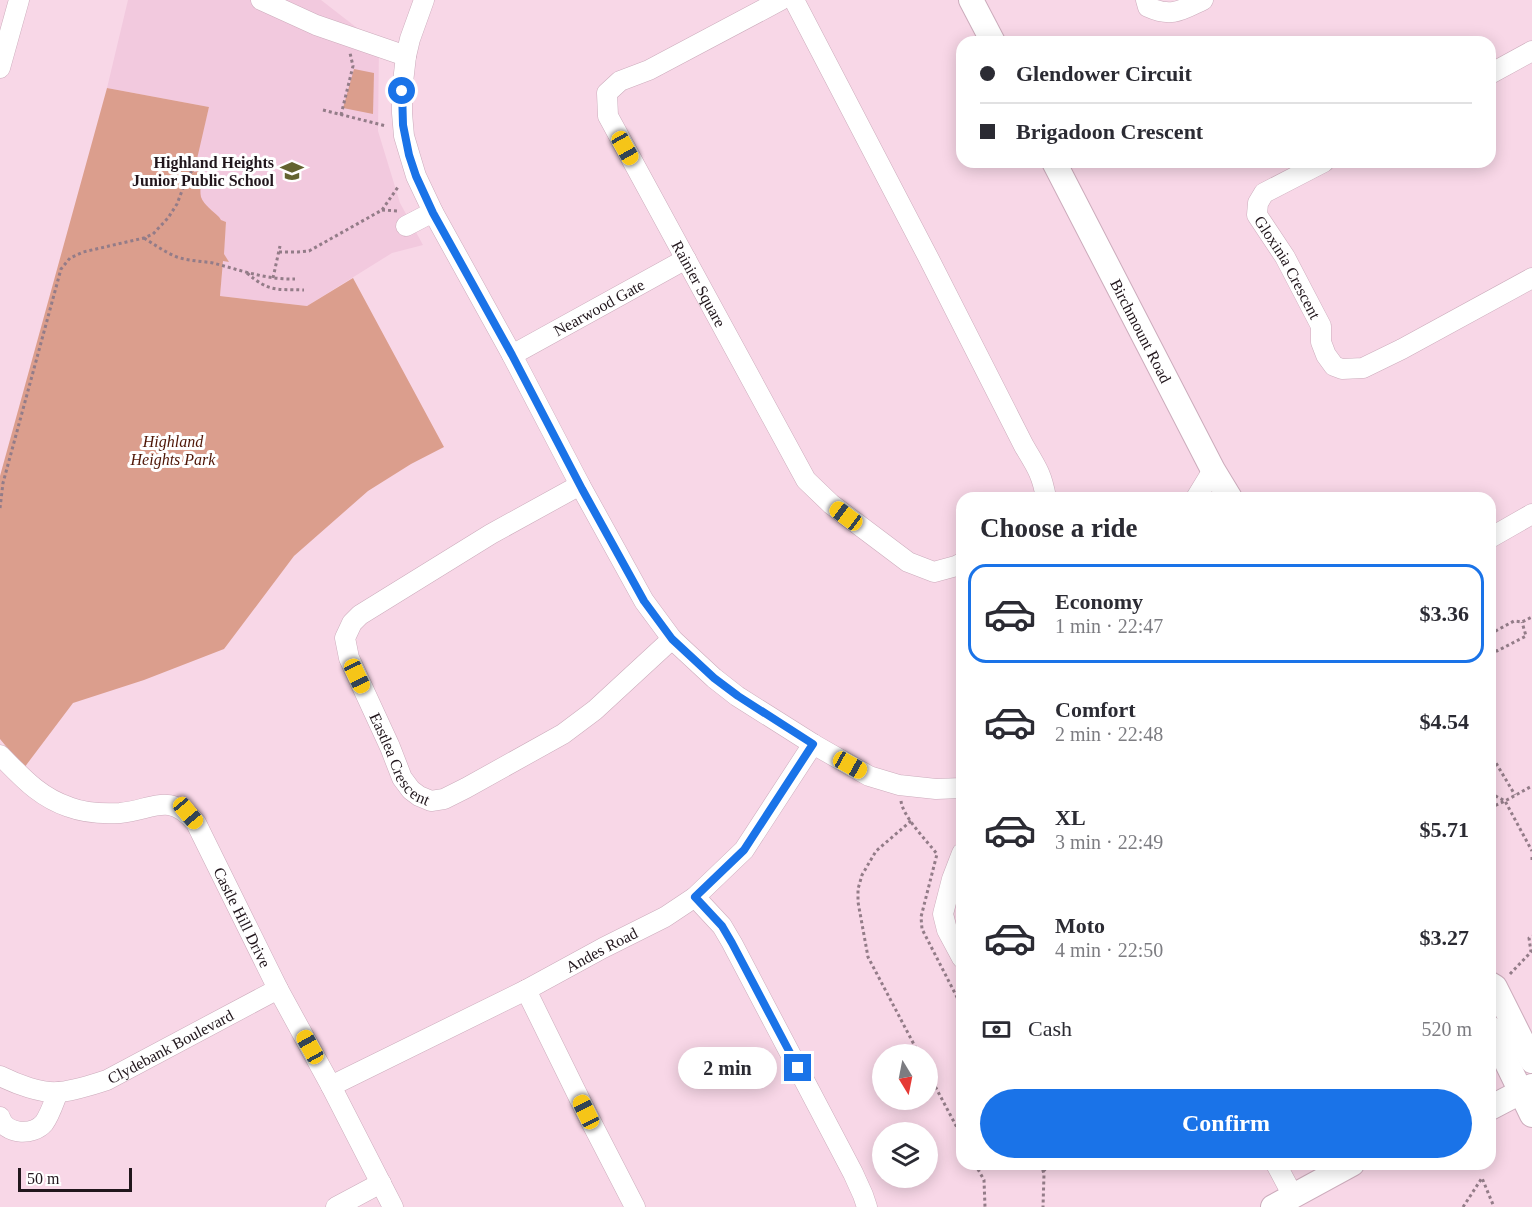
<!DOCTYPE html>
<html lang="en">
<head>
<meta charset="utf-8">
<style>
	body { margin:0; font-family:"Times New Roman",serif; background:#f7f7f7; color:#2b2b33; height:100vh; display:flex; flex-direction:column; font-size:22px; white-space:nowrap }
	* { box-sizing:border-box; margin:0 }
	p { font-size:20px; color:#7c7c81 }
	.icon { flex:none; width:33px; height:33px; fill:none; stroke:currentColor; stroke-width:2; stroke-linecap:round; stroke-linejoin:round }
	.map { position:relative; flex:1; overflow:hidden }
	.side { position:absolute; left:956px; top:492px; width:540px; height:678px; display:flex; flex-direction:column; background:#fff; border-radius:18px; box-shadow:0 3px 15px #0003 }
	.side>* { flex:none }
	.top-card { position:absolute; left:956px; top:36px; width:540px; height:132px; border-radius:18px; box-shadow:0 3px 15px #0003; display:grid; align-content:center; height:132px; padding:0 24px; background:#fff }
	.needle { width:39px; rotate:170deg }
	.controls { position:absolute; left:872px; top:1044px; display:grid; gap:12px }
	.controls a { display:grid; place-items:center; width:66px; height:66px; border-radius:50%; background:#fff; box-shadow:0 3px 15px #0003; font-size:30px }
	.scale { position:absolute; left:18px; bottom:15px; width:114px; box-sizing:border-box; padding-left:6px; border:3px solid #21161c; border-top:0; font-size:16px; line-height:21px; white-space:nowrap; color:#21161c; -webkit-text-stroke:4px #fff; paint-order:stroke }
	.end { position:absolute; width:27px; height:27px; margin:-14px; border:8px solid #1a73e8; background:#fff; box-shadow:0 0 0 3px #fff }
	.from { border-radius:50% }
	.bubble { position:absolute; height:42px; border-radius:21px; background:#fff; box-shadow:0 3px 15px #0003; font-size:20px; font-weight:800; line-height:42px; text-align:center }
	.car { position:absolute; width:18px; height:36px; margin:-18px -9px; border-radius:8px; box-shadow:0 0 4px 2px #0007; background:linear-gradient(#f5c518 24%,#345 0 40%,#f5c518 0 76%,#345 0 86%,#f5c518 0) }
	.top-card b { display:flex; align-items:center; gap:21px; height:57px; font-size:22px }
	.top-card b+b { border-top:2px solid #e1e1e2 }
	.top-card i { width:15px; height:15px; background:#2b2b33 }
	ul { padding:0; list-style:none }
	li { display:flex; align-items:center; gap:18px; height:99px; margin:0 12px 9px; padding:0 12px; border:3px solid transparent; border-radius:18px }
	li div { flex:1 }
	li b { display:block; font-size:22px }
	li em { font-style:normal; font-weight:800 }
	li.active { border-color:#1a73e8 }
	li>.icon { width:54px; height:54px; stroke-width:1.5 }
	h2 { padding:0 24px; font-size:27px; line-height:72px }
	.pay { display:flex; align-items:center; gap:15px; height:66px; padding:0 24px; font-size:22px }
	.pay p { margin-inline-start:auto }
	.button { display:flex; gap:12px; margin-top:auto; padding:12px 24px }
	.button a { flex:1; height:69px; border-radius:36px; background:#1a73e8; color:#fff; font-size:24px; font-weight:800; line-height:69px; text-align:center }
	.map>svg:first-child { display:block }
</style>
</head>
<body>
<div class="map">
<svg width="1532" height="1207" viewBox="0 0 1532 1207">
	<rect width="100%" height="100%" fill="#f8d7e7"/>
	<!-- built -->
	<path fill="#f2c9de" d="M128,0H321L379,45L378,131L400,203L423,245L392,253L307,306L220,296L226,222L183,210L209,107L107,88Z"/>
	<!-- park -->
	<g fill="#db9e8d">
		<path d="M354,69L374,73L373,114L343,108Z"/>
		<path d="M107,88L209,107L194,172L199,171C203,180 199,188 201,197C204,205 213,211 219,217L221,220L226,222L224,254L229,262L223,261L220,296L307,306L353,278L444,447L411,464L368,491L294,556L224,649L144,680L73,703L24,768L0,739V476Z"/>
	</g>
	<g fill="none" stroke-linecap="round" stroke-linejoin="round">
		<!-- minor casing -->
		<g stroke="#ccacbc" stroke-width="21">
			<g id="minor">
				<path d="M261,0L316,25L406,56"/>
				<path d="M424,0L410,39L406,56L402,91V113L404,136L416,176L433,212L512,355L580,485L644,601L672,639L714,678L737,696L813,744L869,776L899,785L936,789L962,788"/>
				<path id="s1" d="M781,0L649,70L620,81L607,93L608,116L806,480L831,504L908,562L934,572L956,566L962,563"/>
				<path d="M794,0L927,255L1024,446C1036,466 1042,474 1046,498"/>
				<path d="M1146,0L1148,7C1172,18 1182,10 1203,0"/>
				<path d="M0,68L19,0"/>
				<path d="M1490,74L1532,51"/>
				<path id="s2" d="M1324,162L1264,193L1258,203L1257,215L1285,257L1321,326V342L1326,355L1334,366L1342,369L1363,368L1402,349L1532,278"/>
				<path d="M406,226L433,212"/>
				<path id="s3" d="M512,355L686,259"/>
				<path id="s4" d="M580,485L491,534L360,615L352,623L345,638L349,658L390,747L402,778L411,790L419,796L431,801L444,799L466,788L563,734L595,710L672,639"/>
				<path d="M1196,498L1213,470"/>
				<path d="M1490,538L1532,514"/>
				<path id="s5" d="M0,755C22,777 39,797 69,807C85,813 103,814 120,813C153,810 169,791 196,823L278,989L331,1086L393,1207"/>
				<path d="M962,853L952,879L943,914L947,930L962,958"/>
				<path d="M695,897L722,926L732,943L853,1173L863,1195L867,1207"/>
				<path d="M526,990L586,1112L635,1207"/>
				<path id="s6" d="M0,1076C16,1084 42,1094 60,1092C77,1090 92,1085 107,1080L278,989"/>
				<path id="s7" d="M331,1086L526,990L603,948L665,917L695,897L744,850L813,744"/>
				<path d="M0,1117C5,1135 33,1136 44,1123C50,1115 54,1102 58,1092"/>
				<path d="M1276,1164L1293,1196"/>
				<path d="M336,1207L381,1183"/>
			</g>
		</g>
		<!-- major casing -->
		<g stroke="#ccacbc" stroke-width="26">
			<g id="major">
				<path d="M971,0L993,42"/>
				<path id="s8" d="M1054,162L1213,470L1230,498"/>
				<path d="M1490,984L1495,987L1532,1061"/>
				<path d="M1490,1028L1532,1115"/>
				<path d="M1490,1108L1532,1086"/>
				<path d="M1273,1207L1352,1164"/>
			</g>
		</g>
		<!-- path -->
		<g stroke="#937c88" stroke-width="3" stroke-dasharray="3 3" stroke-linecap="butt">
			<path d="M323,110L386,126"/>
			<path d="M341,115L353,66L350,53"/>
			<path d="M382,210L398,211"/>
			<path d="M144,238C155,245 165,252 177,257C189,261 201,261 213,263C240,270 267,280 295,279"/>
			<path d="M279,252H298L309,251L382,210L398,187"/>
			<path d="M247,273C269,292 275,289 304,290"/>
			<path d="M273,278L280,246"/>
			<path d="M0,508L3,483L61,269L70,258L83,252L144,238L153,234L168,218L177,204L188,175L203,160"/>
			<path d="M1490,634L1514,621L1522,622L1532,617"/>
			<path d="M1490,648L1497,651L1526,636L1522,622"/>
			<path d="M1490,753L1515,795"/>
			<path d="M1490,793L1505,801L1532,851"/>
			<path d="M901,801C903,817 927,841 937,854L921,917L922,929L962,1007"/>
			<path d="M1490,808L1505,801L1532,786"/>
			<path d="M911,821L876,851L862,875L858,889V902L868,957L919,1054"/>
			<path d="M1532,857V863"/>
			<path d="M1510,974L1531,952L1529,938L1532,936"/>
			<path d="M927,1071L962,1137"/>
			<path d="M975,1164L984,1180L985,1207"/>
			<path d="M1041,1164L1044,1174L1043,1207"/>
			<path d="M1043,1171L1055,1164"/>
			<path d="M1463,1207L1482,1178L1494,1207"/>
		</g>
		<!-- minor -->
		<use href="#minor" stroke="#fff" stroke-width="20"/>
		<!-- major -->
		<use href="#major" stroke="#fff" stroke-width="24"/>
	</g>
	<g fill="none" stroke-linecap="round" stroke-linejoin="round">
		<!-- route -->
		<path stroke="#1a73e8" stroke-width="8" d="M402,91L403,125L409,155L416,176L433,213L512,355L582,489L644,601L672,639L714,678L738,696L813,744L744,850L695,897L722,926L732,943L798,1068"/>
	</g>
	<!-- icons -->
	<defs>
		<g id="school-bare" transform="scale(1.8)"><path d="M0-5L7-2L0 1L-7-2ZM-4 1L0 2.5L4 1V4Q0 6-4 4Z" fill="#636330" stroke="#fff" stroke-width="2.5" paint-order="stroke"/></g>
	</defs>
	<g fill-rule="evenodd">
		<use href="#school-bare" x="292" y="171"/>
	</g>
	<g text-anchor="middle" stroke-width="6" stroke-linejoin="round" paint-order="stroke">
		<!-- poi labels -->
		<g font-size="16" font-weight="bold" fill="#21161c" stroke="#fff" text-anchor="end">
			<text x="274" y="168">Highland Heights<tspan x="274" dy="18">Junior Public School</tspan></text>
		</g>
		<!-- street labels -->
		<g font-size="16" fill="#21161c" stroke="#fff">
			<text dy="6" stroke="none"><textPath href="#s2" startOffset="152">Gloxinia Crescent</textPath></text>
			<text dy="6" stroke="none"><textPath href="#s1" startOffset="412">Rainier Square</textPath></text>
			<text dy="6" stroke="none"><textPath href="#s3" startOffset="99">Nearwood Gate</textPath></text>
			<text dy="6" stroke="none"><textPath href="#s8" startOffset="190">Birchmount Road</textPath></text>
			<text dy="6" stroke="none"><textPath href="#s4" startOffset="418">Eastlea Crescent</textPath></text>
			<text dy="6" stroke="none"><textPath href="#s5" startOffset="327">Castle Hill Drive</textPath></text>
			<text dy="6" stroke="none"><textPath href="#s7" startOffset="303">Andes Road</textPath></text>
			<text dy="6" stroke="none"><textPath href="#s6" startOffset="183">Clydebank Boulevard</textPath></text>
		</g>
		<!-- park labels -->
		<g font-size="16" font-style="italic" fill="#4f1606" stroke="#fff">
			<text x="173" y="447">Highland<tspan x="173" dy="18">Heights Park</tspan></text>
		</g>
	</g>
</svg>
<div class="controls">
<a><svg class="needle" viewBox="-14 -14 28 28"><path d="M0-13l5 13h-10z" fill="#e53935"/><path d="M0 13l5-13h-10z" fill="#7c7c81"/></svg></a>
<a><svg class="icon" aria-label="layers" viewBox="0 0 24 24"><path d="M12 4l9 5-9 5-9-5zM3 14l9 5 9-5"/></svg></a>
</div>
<div class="scale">50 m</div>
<i class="end from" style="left:402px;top:91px"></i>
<i class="end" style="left:798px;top:1068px"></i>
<div class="bubble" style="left:678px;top:1047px;width:99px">2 min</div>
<i class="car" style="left:625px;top:148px;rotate:151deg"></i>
<i class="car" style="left:846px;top:516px;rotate:307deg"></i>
<i class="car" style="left:357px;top:676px;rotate:155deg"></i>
<i class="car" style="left:850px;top:765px;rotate:119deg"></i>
<i class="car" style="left:188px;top:813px;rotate:140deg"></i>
<i class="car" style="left:310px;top:1047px;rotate:331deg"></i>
<i class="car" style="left:586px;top:1112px;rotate:334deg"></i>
<div class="top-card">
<b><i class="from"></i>Glendower Circuit</b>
<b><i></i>Brigadoon Crescent</b>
</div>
<section class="side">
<h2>Choose a ride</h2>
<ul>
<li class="active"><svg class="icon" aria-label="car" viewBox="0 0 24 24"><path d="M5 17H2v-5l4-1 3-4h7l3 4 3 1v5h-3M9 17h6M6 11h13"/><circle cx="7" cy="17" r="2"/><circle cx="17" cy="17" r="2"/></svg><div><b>Economy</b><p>1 min · 22:47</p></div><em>$3.36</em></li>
<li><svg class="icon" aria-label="car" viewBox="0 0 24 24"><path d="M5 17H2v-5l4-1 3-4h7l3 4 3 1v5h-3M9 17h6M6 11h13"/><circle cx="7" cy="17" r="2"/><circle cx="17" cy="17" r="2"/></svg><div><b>Comfort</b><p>2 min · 22:48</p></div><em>$4.54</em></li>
<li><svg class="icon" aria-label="car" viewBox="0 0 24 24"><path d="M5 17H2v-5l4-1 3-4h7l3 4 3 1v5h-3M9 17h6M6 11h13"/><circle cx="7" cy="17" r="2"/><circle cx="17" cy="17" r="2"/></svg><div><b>XL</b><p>3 min · 22:49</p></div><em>$5.71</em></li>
<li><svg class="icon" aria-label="car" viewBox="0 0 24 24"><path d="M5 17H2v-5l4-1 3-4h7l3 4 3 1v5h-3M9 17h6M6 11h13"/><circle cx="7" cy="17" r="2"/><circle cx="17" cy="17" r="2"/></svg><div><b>Moto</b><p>4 min · 22:50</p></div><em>$3.27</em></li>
</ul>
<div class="pay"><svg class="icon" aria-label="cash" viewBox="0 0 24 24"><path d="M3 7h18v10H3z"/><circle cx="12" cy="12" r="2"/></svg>Cash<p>520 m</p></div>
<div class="button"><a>Confirm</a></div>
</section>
</div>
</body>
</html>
